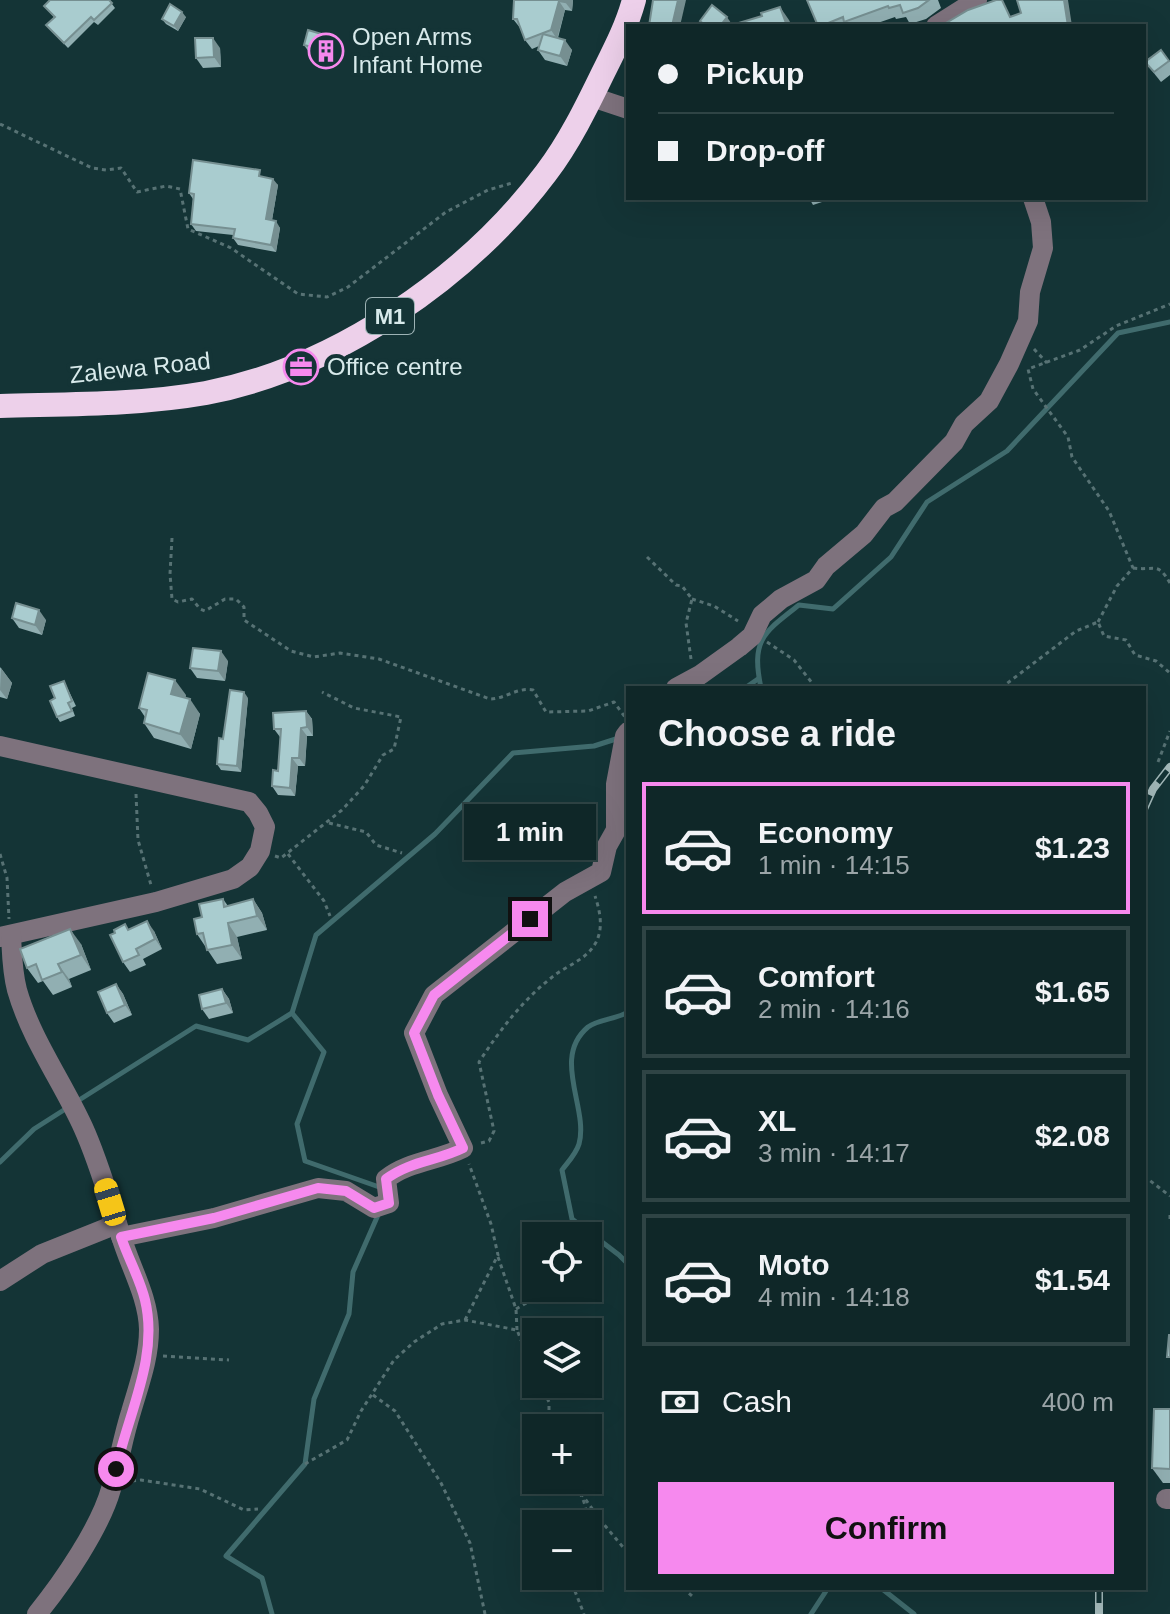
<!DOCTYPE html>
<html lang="en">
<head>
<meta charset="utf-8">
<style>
	body { margin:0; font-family:Arial,sans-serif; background:#1d3334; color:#f1f3f6; height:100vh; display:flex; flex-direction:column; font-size:30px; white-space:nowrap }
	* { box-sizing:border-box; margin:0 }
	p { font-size:26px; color:#9ba5a8 }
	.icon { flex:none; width:44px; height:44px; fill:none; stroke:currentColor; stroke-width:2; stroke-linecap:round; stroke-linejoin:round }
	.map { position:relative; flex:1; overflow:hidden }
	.details { position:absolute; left:626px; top:686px; width:520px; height:904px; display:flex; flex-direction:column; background:#0f2728; border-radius:0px; box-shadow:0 8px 32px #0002,0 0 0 2px #2f4445 }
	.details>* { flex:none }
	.guide { position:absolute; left:626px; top:24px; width:520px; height:176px; border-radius:0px; box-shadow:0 8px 32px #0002,0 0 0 2px #2f4445; display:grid; align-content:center; height:176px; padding:0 32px; background:#0f2728 }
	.controls { position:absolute; left:522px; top:1222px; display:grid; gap:16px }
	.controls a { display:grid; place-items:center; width:80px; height:80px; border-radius:0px; background:#0f2728; box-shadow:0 8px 32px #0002,0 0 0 2px #2f4445; font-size:40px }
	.end { position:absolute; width:36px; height:36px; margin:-18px; border:10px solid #f689ee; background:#111; box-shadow:0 0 0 4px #111 }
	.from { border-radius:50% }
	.bubble { position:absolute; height:56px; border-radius:0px; background:#0f2728; box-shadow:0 8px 32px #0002,0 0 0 2px #2f4445; font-size:26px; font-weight:700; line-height:56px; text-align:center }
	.car { position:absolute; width:24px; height:48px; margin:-24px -12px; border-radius:10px; box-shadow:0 0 6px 2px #0007; background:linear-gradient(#f5c518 24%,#345 0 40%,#f5c518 0 76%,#345 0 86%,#f5c518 0) }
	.guide b { display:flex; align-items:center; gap:28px; height:76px; font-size:30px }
	.guide b+b { border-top:2px solid #2f4445 }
	.guide i { width:20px; height:20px; background:#f1f3f6 }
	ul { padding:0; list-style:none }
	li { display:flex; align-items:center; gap:24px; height:132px; margin:0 16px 12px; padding:0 16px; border:4px solid #2f4445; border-radius:0px }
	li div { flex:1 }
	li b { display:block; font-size:30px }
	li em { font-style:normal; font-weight:700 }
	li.current { border-color:#f689ee }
	li>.icon { width:72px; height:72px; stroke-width:1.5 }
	h2 { padding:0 32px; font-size:36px; line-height:96px }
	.pay { display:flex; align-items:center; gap:20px; height:88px; padding:0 32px; font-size:30px }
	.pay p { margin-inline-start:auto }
	.cta { display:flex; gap:16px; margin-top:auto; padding:16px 32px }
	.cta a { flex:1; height:92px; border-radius:0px; background:#f689ee; color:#111; font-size:32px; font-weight:700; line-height:92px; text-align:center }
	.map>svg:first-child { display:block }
</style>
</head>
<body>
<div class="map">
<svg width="1170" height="1614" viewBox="0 0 1170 1614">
	<rect width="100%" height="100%" fill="#143436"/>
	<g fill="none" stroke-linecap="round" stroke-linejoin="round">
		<!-- stream -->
		<g stroke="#406b6d" stroke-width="5">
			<path d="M745,688L758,679"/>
			<path d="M761,688C751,640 763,633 799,605L833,609L891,557L927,502L1007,451L1118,333L1170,322"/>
			<path d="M628,1012C617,1019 599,1019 588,1027C551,1058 589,1108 579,1144C576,1154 568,1162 562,1170L572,1219L619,1255L628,1264"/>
			<path d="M292,1013L324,1052L297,1124L305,1161L382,1188"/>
			<path d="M76,1102L196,1026L248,1040L292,1013L316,935L435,834L513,753L594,746L619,738"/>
			<path d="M0,1162L34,1129L67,1108"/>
			<path d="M881,1588L914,1614"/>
			<path d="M272,1614L262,1578L226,1556L305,1464L314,1399L349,1314L353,1272L378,1215"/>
			<path d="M811,1614L828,1588"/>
		</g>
		<!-- path -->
		<g stroke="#577274" stroke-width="3" stroke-dasharray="4 4" stroke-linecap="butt">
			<path d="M0,124L92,168L106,170L121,168L137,192L166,186L180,189L188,229L231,248L298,294L327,297L348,287L446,212L488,190L512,183"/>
			<path d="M1034,349L1047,363"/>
			<path d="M172,538L170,574L172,599L178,602L192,599L200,609L205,611L225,599H236L244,607V620L291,651L314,657L340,653L379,659L490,699C505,699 517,687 533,690L546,712L588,711L614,702L625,717"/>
			<path d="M647,557L676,585L682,586L692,599L686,623L691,659"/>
			<path d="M1133,568C1156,571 1157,561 1170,583"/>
			<path d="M692,599L714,606L738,621"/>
			<path d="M1098,622L1117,586L1133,568L1109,511L1072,457L1068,437L1033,389L1028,369L1080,350L1116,326L1170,304"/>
			<path d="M767,642L794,660L816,688"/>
			<path d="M1001,688L1076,631L1098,622L1104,636L1126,640L1135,655L1156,661L1170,673"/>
			<path d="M1158,762L1170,731"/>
			<path d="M136,794L138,840L151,885"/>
			<path d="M329,823L366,832L376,845L402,853"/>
			<path d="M0,854L7,878L9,919"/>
			<path d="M288,854L324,901L330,916"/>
			<path d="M275,856L281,858L342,810L364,786L383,755L394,749L401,717L354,708L322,692"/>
			<path d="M481,1143L489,1141L494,1131L479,1062C500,1030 521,1002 551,978C565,966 585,961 595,944C604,929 600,911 595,896"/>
			<path d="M1144,1176L1170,1196"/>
			<path d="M1170,1215V1219"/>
			<path d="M583,1236V1235"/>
			<path d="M498,1257L516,1309L517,1330"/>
			<path d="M516,1309L528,1302L532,1282L536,1280"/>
			<path d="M465,1320L498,1255L491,1224L469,1164"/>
			<path d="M163,1356L229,1360"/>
			<path d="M540,1384L549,1402V1428"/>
			<path d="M373,1395L395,1411L441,1483L470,1543L485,1614"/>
			<path d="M305,1464L347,1440L361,1411L394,1360L414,1342L442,1324L465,1320L517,1330L536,1377"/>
			<path d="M570,1480C581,1492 590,1508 584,1524"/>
			<path d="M132,1481L141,1480L200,1489L244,1510L258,1509"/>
			<path d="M581,1493L601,1521L628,1553"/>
			<path d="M569,1576L584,1614"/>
			<path d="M683,1588L692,1596"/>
		</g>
		<!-- minor -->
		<g stroke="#7e727d" stroke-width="20">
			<path d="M936,26L977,0"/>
			<path d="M592,97L628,109"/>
			<path d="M676,688L700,675L739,647L752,636L762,615L781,599L816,580L826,566L864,534L884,508L895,502L954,442L964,424L989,401L1009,364L1028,321L1030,292L1043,248L1041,222L1033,198"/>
			<path d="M0,746L249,802L258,813L265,827L260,851L250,867L233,879L156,902L0,937"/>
			<path d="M11,935C12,954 12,971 17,990C31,1039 62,1081 83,1127C99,1162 109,1199 121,1236C130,1267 148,1296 149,1329C149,1359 139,1384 131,1412C123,1437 119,1463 111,1489C100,1528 63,1582 37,1614"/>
			<path d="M121,1237L214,1218L318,1188L346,1191L374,1208L389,1203L386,1179C409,1161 437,1161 463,1148L438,1095L414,1033L434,995L565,892L601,872L607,846L616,830V784L625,736L628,732"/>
			<path d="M0,1281L42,1254L117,1224"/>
			<path d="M1166,1499H1170"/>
		</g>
		<!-- highway -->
		<path stroke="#edd0ea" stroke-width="24" d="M0,406C68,404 138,405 206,393C336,368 467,278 546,173C569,143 587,106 603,73C615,49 627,26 634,0"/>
		<!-- rail casing -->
		<g stroke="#a4babb" stroke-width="8">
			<g id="rail">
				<path d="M1144,809L1153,789L1170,767"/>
				<path d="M1099,1588V1614"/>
			</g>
		</g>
		<!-- rail -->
		<use href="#rail" stroke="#143436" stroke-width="5" stroke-dasharray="15" stroke-linecap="butt"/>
	</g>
	<!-- wall -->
	<g fill="#91afb2">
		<path d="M109,0L115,8L98,25L94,22L68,48L46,25L54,17L44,6Z"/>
		<path d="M514,0H573L572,11L565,10L558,38L572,50L567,66L545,60L538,50L539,46L532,49L525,40L521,29L513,19Z"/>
		<path d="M807,0H938L941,8L926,19L910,24L906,17L896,19L895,17L869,26H818Z"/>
		<path d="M186,17L178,31L166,24L162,19Z"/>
		<path d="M335,38L342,48L338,62L311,55L304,45Z"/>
		<path d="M220,48L221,67L203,68L196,58Z"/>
		<path d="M1161,50L1170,62V75L1161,82L1145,62Z"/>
		<path d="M265,177L278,185L272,220L280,228L276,252L238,245L233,238V235L196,231L191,224L193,199L189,193Z"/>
		<path d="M809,198H834L813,205Z"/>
		<path d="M12,618L46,620L42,635L19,628Z"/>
		<path d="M228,661L225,681L197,678L190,668Z"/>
		<path d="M0,667L12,683L7,699L0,697Z"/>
		<path d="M64,681L76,706L72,708L75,716L60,722L57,717L55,698Z"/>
		<path d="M186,695L185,698L200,714L191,749L154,738L144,723L145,717L139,708Z"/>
		<path d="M248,698L241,772L221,770L217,764L223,739Z"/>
		<path d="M306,711L312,719L313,736H307L305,766H298L295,796L278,795L272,786L278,771L280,737L274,729Z"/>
		<path d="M223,899L228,906L253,899L262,913L267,930L237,937L242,959L217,964L197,934L202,917Z"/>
		<path d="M129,929L154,931L162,949L143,959L146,965L130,972L123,962Z"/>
		<path d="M81,944L91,970L69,979L72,987L53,995L43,981L38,983L27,968Z"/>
		<path d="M116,984L123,994L132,1015L114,1023L107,1013Z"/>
		<path d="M222,989L229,999L233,1013L209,1019L202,1009Z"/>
		<path d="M1170,1409V1483H1163L1152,1468Z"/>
	</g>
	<!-- shaded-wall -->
	<g fill="#768f91">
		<path d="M565,0H573L572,11L565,2Z"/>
		<path d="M678,0H686L680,26H672Z"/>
		<path d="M1064,0H1068L1072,26H1068Z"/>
		<path d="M559,1L565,10L557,39L551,30Z"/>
		<path d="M780,7L789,20L792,26H787Z"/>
		<path d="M182,12L186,17L178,31L174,26Z"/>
		<path d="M727,17L733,26H720Z"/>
		<path d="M213,38L220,48L221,67L214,57Z"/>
		<path d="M335,38L342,48L338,62L331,52Z"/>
		<path d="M565,40L572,50L567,66L560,56Z"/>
		<path d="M273,179L278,185L271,226L266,219Z"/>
		<path d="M276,221L280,228L276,252L271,245Z"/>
		<path d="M39,610L46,620L42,635L35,625Z"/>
		<path d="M221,651L228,661L225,681L218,671Z"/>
		<path d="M1,668L12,683L7,699L0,690Z"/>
		<path d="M175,680L186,695L182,709L171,694Z"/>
		<path d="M244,692L248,698L241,772L237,766Z"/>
		<path d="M190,699L200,714L191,749L180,734Z"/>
		<path d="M306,711L312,719L313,736L307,727Z"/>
		<path d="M301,728L307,736L305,766L299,758Z"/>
		<path d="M292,758L298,766L295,796L290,788Z"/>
		<path d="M253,899L262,913L267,930L257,916Z"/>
		<path d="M147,921L154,931L162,949L155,939Z"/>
		<path d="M228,923L237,937L242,959L232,945Z"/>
		<path d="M70,929L81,944L91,970L81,955Z"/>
		<path d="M58,964L69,979L72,987L62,972Z"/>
		<path d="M116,984L123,994L132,1015L125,1005Z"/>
		<path d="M222,989L229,999L233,1013L226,1003Z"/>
	</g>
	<!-- building -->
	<g fill="#a9cccf" stroke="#768f91" stroke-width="2">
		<path d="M50,0H109L112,3L94,20L91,17L64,43L46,25L55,17L44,6Z"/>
		<path d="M514,0H565V2L559,1L551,30L525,40L517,19H513Z"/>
		<path d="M653,0H678L672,26H649Z"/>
		<path d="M807,0H929L918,8L903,13L900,5L889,8L888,6L844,22L843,17L821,26H818Z"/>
		<path d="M996,0H1002L1010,17L1021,13L1017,0H1064L1068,26H941L968,10Z"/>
		<path d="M170,4L182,12L174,26L162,19Z"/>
		<path d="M712,5L727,17L720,26H706L700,21Z"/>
		<path d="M780,7L787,26H733L732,25L762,16L761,13Z"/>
		<path d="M308,30L335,38L331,52L304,45Z"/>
		<path d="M543,34L565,40L560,56L538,50Z"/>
		<path d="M195,38H213L214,57L196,58Z"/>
		<path d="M1161,50L1169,61L1154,72L1145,62Z"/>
		<path d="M193,160L260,170L259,176L273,179L266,219L276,221L271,245L233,238L235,229L191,224L194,194L189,193Z"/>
		<path d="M16,603L39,610L35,625L12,618Z"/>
		<path d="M193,648L221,651L218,671L190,668Z"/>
		<path d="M148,673L175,680L171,694L190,699L180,734L144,723L147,710L139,708Z"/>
		<path d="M64,681L72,701L68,703L72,711L57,717L50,701L55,698L50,686Z"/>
		<path d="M230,690L244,692L237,766L217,764L219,738L223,739Z"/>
		<path d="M306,711L307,727L301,728L299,758H292L290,788L272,786L273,770L278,771L281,729H274L273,713Z"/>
		<path d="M223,899L224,907L253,899L257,916L228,923L232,945L207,950L203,933L197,934L194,919L202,917L199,904Z"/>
		<path d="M147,921L155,939L136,949L139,955L123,962L110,935L115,933L114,930L125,924L128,930Z"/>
		<path d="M70,929L81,955L58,964L62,972L42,980L36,964L27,968L20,949Z"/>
		<path d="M116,984L125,1005L107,1013L98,992Z"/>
		<path d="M222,989L226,1003L202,1009L199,995Z"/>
		<path d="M1169,1335H1170V1357H1167Z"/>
		<path d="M1154,1409H1170V1469L1152,1468Z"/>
	</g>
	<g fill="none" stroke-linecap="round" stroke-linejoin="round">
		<!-- route -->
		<path stroke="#f689ee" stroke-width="10" d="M116,1469C128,1414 159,1357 145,1300C140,1279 128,1258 121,1237L214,1218L318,1188L346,1191L374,1208L389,1203L386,1179C410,1161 437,1161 463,1148L438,1095L414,1033L434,995L530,919"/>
	</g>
	<!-- icons -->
	<defs>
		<g id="building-ring" transform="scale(1.8)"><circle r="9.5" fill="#143436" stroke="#f689ee" stroke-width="1.5"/><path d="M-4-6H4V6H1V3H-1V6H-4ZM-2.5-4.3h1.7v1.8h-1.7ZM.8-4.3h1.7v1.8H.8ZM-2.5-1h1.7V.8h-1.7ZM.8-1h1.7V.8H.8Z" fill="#f689ee"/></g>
		<g id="office-ring" transform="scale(1.8)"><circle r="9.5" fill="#143436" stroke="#f689ee" stroke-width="1.5"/><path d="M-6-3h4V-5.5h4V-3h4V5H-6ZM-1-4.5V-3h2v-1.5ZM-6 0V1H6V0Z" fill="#f689ee"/></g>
	</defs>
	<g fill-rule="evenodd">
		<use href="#building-ring" x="326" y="51"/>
		<use href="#office-ring" x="301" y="367"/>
	</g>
	<g text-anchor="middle" stroke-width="8" stroke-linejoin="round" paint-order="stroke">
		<!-- shield labels -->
		<rect fill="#143436" stroke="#9db3b5" stroke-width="2" x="366" y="298" width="48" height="36" rx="6"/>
		<g font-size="22" font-weight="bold" fill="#d8eaeb">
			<text x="390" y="324">M1</text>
		</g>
		<!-- poi labels -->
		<g font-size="24" fill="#d8eaeb" stroke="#143436" text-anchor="start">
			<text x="352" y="45">Open Arms<tspan x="352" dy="28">Infant Home</tspan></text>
			<text x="327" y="375">Office centre</text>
		</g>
		<!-- street labels -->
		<g font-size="24" fill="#d8eaeb" stroke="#143436">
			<text transform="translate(140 368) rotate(-6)" y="8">Zalewa Road</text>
		</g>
	</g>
</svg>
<div class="controls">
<a><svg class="icon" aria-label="locate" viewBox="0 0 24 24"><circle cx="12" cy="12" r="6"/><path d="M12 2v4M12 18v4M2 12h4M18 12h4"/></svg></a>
<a><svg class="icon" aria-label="layers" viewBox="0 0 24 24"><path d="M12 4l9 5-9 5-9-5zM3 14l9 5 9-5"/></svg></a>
<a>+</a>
<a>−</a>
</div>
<i class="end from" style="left:116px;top:1469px"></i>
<i class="end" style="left:530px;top:919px"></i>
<div class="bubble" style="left:464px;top:804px;width:132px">1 min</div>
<i class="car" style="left:110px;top:1202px;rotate:343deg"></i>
<div class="guide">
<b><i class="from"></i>Pickup</b>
<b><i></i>Drop-off</b>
</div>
<section class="details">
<h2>Choose a ride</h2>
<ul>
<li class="current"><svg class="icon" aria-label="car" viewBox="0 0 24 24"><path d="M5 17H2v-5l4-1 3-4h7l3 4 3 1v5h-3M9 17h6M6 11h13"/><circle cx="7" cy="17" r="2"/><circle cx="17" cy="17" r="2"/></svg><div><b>Economy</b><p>1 min · 14:15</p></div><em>$1.23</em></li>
<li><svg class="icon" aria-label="car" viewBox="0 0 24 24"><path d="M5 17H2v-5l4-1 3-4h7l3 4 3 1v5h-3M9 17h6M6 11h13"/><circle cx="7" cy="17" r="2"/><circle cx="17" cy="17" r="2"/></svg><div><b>Comfort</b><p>2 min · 14:16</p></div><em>$1.65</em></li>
<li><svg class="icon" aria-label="car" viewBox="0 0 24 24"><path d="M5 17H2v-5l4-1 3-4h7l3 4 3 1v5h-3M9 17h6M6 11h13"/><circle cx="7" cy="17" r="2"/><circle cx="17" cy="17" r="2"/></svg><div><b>XL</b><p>3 min · 14:17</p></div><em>$2.08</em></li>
<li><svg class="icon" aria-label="car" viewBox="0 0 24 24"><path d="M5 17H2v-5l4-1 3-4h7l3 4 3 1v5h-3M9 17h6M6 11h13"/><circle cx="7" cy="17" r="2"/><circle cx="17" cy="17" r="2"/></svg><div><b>Moto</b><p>4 min · 14:18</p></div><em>$1.54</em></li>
</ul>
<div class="pay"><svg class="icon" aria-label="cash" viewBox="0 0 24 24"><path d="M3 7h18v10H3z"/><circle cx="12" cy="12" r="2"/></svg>Cash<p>400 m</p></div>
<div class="cta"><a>Confirm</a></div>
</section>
</div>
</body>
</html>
